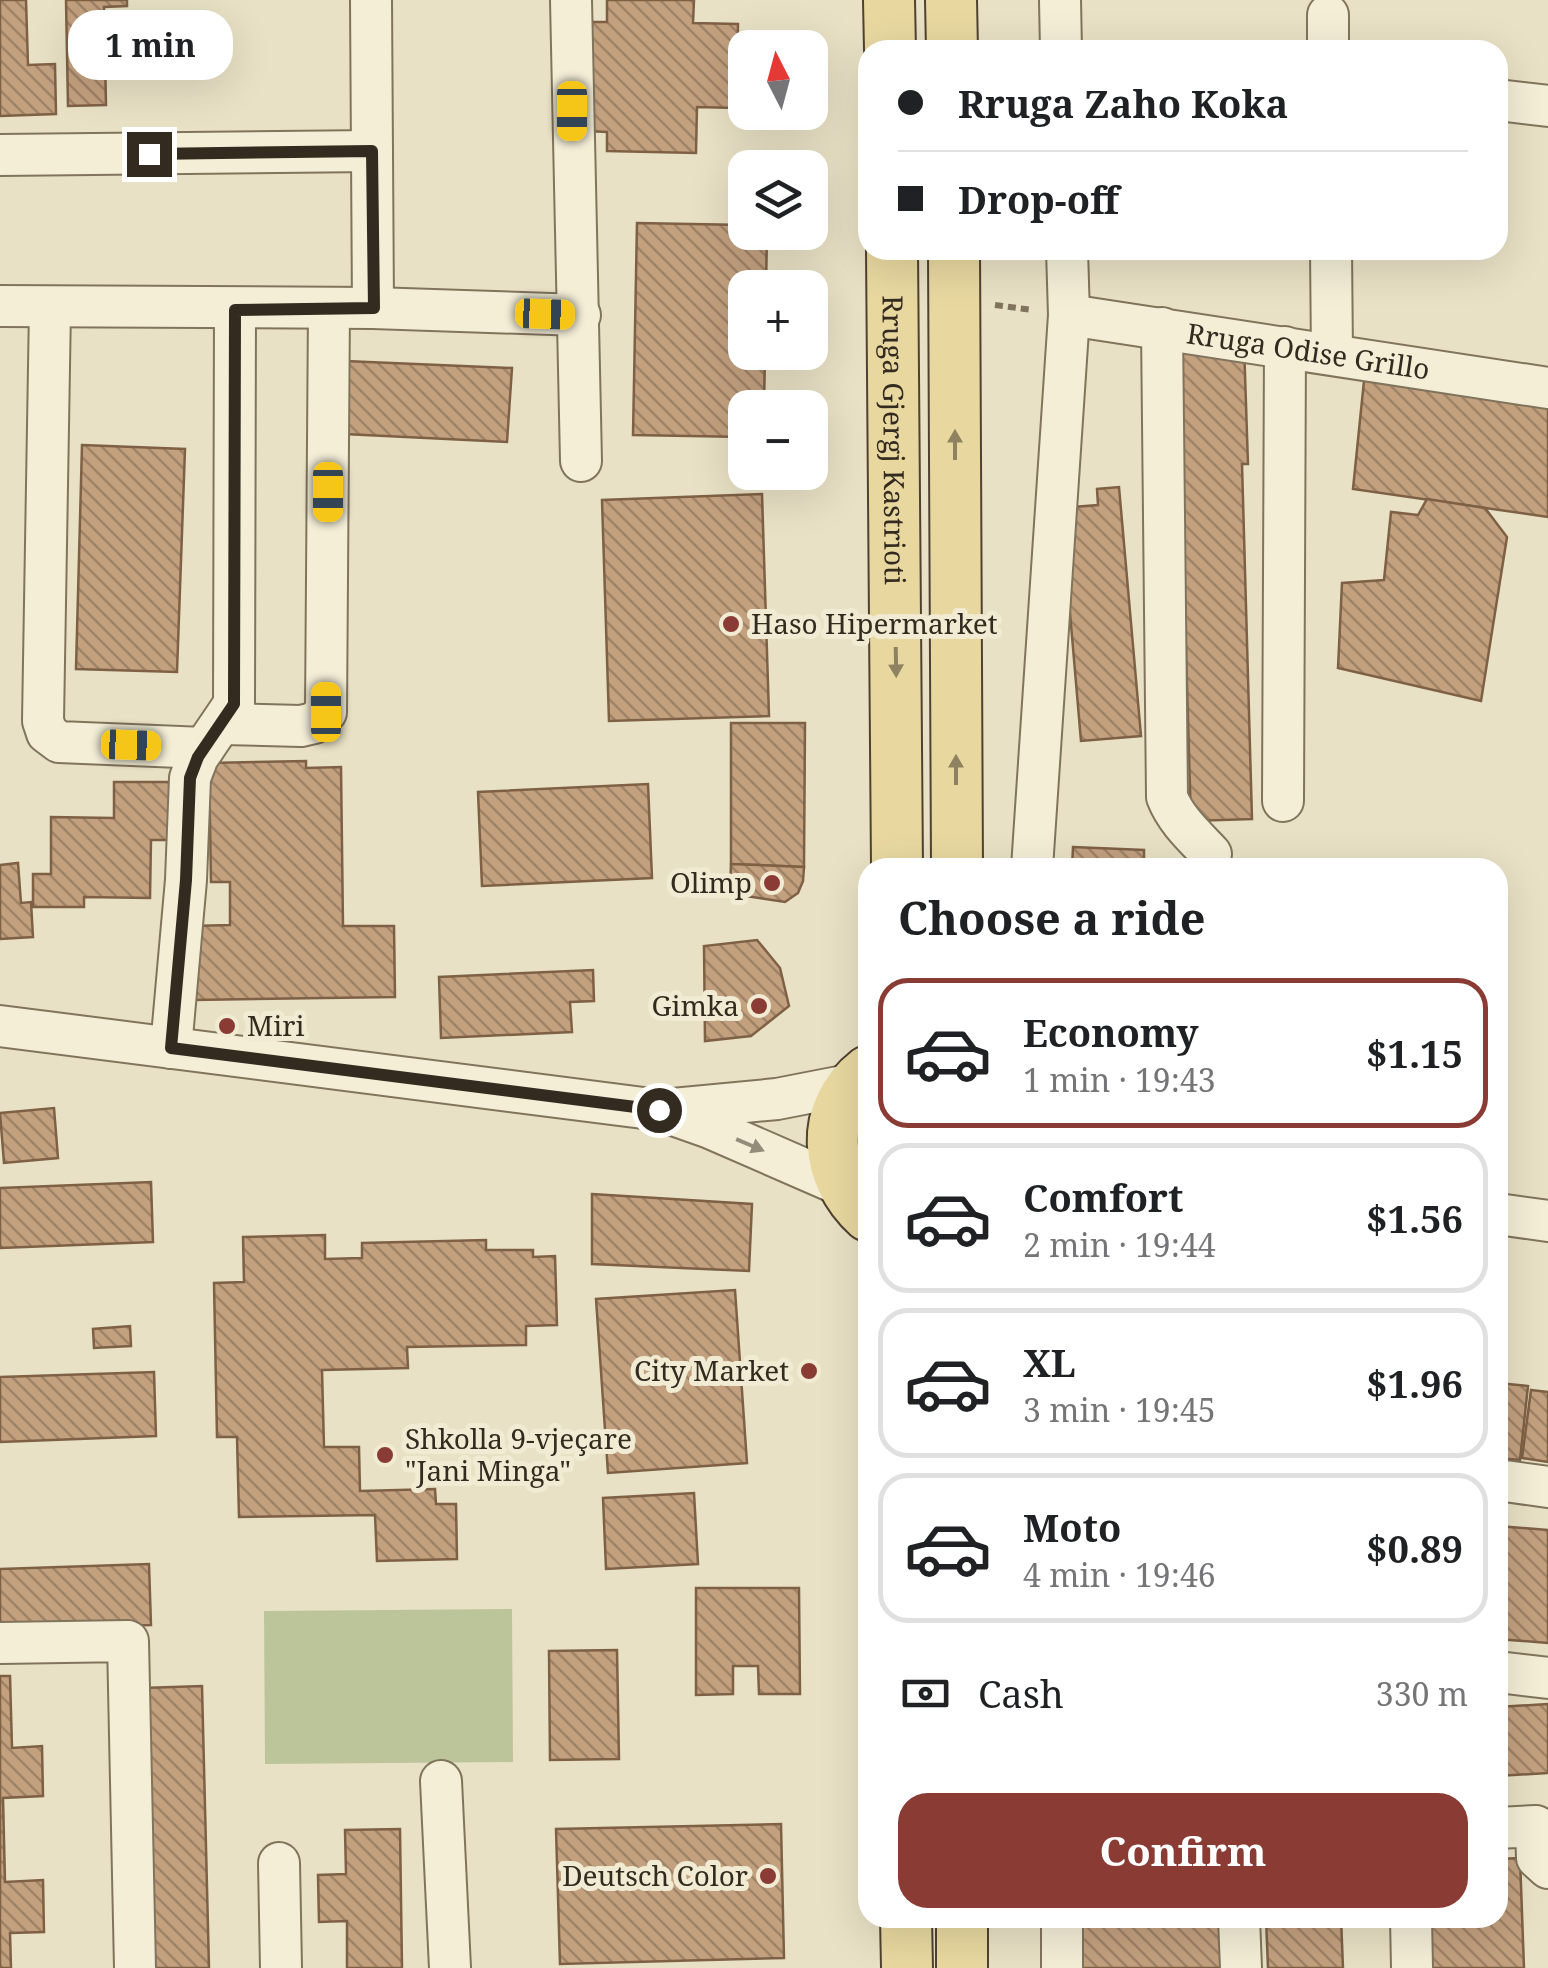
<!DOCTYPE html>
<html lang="en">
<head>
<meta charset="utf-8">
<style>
	body { margin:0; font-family:"Noto Serif",serif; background:#f2f2f2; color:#202124; height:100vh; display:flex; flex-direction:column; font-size:38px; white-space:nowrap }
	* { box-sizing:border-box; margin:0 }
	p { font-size:32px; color:#757577 }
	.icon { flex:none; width:55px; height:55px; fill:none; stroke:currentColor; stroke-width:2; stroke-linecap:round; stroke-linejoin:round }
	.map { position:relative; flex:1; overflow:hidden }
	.sheet { position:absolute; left:858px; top:858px; width:650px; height:1070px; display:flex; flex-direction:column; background:#fff; border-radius:30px; box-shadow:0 10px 40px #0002 }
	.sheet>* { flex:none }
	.hud { position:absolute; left:858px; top:40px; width:650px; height:220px; border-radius:30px; box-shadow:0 10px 40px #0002; display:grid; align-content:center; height:220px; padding:0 40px; background:#fff }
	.needle { width:65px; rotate:354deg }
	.tools { position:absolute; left:728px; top:30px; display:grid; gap:20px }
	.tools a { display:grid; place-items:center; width:100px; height:100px; border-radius:20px; background:#fff; box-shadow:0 10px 40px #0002; font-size:50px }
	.end { position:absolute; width:45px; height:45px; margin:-22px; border:12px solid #332b1f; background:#fff; box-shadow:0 0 0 5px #fff }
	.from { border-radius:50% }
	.bubble { position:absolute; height:70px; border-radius:30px; background:#fff; box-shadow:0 10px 40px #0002; font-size:32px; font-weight:700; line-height:70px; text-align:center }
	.car { position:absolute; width:30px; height:60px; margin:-30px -15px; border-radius:12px; box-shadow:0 0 8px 2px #0007; background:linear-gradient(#f5c518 24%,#345 0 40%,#f5c518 0 76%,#345 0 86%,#f5c518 0) }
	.hud b { display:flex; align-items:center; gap:35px; height:95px; font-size:38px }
	.hud b+b { border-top:2px solid #e0e0e0 }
	.hud i { width:25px; height:25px; background:#202124 }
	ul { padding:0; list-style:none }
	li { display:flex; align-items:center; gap:30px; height:150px; margin:0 20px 15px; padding:0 20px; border:5px solid #e0e0e0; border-radius:30px }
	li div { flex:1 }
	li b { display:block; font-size:38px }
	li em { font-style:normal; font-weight:700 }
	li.on { border-color:#893b34 }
	li>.icon { width:90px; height:90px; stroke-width:1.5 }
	h2 { padding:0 40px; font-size:45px; line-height:120px }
	.pay { display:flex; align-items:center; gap:25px; height:110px; padding:0 40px; font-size:38px }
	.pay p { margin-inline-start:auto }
	.action { display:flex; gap:20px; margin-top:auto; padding:20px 40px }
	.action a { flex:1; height:115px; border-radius:30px; background:#893b34; color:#fff; font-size:40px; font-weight:700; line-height:115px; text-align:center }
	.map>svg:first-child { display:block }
</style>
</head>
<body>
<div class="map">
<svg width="1548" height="1968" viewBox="0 0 1548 1968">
	<defs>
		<pattern id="building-back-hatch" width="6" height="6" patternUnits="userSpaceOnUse" patternTransform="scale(2.5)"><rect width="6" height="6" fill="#c3a17f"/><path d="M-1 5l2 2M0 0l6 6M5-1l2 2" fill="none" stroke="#9f8367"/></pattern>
	</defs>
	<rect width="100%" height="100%" fill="#e9e1c5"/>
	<!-- pitch -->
	<path fill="#bcc59a" d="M512,1609L513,1762L265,1764L264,1611Z"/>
	<!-- building -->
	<g fill="url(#building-back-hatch)" stroke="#7e6145" stroke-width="2.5">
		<path d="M0,0H26L28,65L55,64L56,114L0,116Z"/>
		<path d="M66,0H127V6L104,7L106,105L68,106Z"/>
		<path d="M607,0H694L693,23L738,24L736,108L697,107L696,153L607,151V132L588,131L590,22H607Z"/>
		<path d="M637,223L745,225V232H767L766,288H745V352H765L764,408H745V437L633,435Z"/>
		<path d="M1244,344L1248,464H1242L1252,819L1191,821L1177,347Z"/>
		<path d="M345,361L512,368L507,442L345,434Z"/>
		<path d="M1365,371L1548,397V517L1353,489Z"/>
		<path d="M82,445L185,449L177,672L76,669Z"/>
		<path d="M1119,487L1141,736L1081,741L1061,508L1098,505L1097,489Z"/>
		<path d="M762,494L769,716L609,721L602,500Z"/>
		<path d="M1427,499L1485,508L1507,537L1481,701L1338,668L1342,583L1384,580L1391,512L1418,515Z"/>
		<path d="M731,723H805L804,867L731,864Z"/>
		<path d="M306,761V768L341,767L343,926H394L395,997L194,1000L192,926L230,925V882H211L209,763Z"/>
		<path d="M114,782H171L170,840H151L150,898L84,897V907H33V874H51V817L114,818Z"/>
		<path d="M648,784L652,878L482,886L478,792Z"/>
		<path d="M1073,847L1144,850V868H1072Z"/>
		<path d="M18,863L21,903L31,902L33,937L0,939V865Z"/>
		<path d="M731,864L804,867L803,881L798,893L785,902L739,895L730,889Z"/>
		<path d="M757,940L780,968L789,1006L751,1036L705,1041L704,946Z"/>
		<path d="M593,970L594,1001L570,1002L572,1032L441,1038L439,977Z"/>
		<path d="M54,1108L58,1158L4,1163L0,1113Z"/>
		<path d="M151,1182L153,1242L0,1248V1188Z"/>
		<path d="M592,1194L752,1204L749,1271L592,1264Z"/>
		<path d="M325,1235V1259L362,1258V1243L486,1240V1250H533V1257L555,1256L557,1325L526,1326V1345L407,1347L408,1368L322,1370L324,1447H359L360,1491L435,1489L436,1504H456L457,1559L377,1561L375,1515L239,1517L237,1437H217L214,1283L244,1282L243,1237Z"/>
		<path d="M735,1290L747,1463L608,1473L596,1299Z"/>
		<path d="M1498,1297L1505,1298L1498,1374Z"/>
		<path d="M130,1326L131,1346L94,1348L93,1329Z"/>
		<path d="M154,1372L156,1436L0,1442V1377Z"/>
		<path d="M1498,1383L1528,1386L1520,1460L1498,1458Z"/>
		<path d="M1531,1390L1548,1392V1462L1522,1458Z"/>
		<path d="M694,1493L698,1564L606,1569L603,1498Z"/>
		<path d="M1498,1526L1548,1530V1643L1498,1639Z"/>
		<path d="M149,1564L151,1625L0,1630V1569Z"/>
		<path d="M696,1588H799L800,1694H759L758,1666H733V1694L696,1695Z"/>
		<path d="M617,1650L619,1759L550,1760L549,1651Z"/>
		<path d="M0,1676H10L12,1748L42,1746L43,1796L3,1798L5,1882L43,1880L44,1932L10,1933L11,1968H0Z"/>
		<path d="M202,1686L209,1968H150L143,1688Z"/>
		<path d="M1548,1704V1773L1498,1776V1707Z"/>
		<path d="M781,1824L784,1958L560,1964L556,1829Z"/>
		<path d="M400,1829L402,1968H347V1921L319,1922L318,1875L346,1874L345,1830Z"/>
		<path d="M1520,1858L1524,1968H1430L1429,1918H1498V1859Z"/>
		<path d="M1076,1918H1224L1225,1968H1077Z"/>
		<path d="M1266,1918H1341L1343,1968H1268Z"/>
	</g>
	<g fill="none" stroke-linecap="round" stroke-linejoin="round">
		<!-- minor casing -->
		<g stroke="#81745d" stroke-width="44">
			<g id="minor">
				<path d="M371,0L373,308"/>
				<path d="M571,0L581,461"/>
				<path d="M1060,0L1061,50"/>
				<path d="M1328,15V50"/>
				<path d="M1498,100L1548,106"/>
				<path d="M0,155L372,151"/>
				<path d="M1331,250L1332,354"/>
				<path d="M0,306L373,308L580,315"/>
				<path d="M50,308L43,721L47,733L59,742L204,748"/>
				<path id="s1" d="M1069,315L1548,388"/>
				<path d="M1162,328L1167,797C1176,820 1194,836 1211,854"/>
				<path d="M223,724L301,726L314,723L326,712L329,308"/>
				<path d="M1283,801L1285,347"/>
				<path d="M1032,868L1069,315L1067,250"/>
				<path d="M0,1026L659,1110L710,1128L843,1186"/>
				<path d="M171,1048L186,880L190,778L198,757L234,704L235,310"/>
				<path d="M673,1109L777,1099L854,1084"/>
				<path d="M1498,1214L1548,1221"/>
				<path d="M1498,1480L1548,1487"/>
				<path d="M0,1643L128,1641L135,1968"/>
				<path d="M1498,1672L1548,1678"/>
				<path d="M441,1781L450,1968"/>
				<path d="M1498,1828L1536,1826L1537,1858L1548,1868"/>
				<path d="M279,1863L281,1968"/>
				<path d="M1062,1918V1968"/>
				<path d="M1239,1918L1241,1968"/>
				<path d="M1411,1918L1412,1968"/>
			</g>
		</g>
		<!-- major casing -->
		<g stroke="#504231" stroke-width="54">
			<g id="major">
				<path d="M889,0L890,50"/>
				<path d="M951,0L952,50"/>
				<path id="s2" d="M892,250L897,868"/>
				<path d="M954,250L957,868"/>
				<path d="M868,1071C818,1110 824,1176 868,1216"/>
				<path d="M906,1918L907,1968"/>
				<path d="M962,1918V1968"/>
			</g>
		</g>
		<!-- path -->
		<path stroke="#81745d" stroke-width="6" stroke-dasharray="8 5" stroke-linecap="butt" d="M995,305L1032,310"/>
		<!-- minor -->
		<use href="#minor" stroke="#f4eed7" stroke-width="40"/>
		<!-- major -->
		<use href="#major" stroke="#e8d8a0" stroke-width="50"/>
	</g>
	<!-- one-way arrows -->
	<defs><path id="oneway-solid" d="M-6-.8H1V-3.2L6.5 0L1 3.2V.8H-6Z" transform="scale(2.5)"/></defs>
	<g fill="#8e8260">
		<use href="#oneway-solid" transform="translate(955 445) rotate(-90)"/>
		<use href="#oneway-solid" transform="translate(896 662) rotate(89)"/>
		<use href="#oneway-solid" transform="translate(956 770) rotate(-90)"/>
	</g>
	<use fill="#948c7b" href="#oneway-solid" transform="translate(750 1145) rotate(23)"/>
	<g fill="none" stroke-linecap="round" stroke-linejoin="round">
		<!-- route -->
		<path stroke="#332b1f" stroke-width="12" d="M149,154L372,151L374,308L235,310L234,704L198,757L190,778L186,880L171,1048L659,1110"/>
	</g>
	<!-- markers -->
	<g fill="#893b34" stroke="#f1ebd3" stroke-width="4">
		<circle cx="731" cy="624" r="10"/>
		<circle cx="772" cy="883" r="10"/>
		<circle cx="759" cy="1006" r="10"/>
		<circle cx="227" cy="1026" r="10"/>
		<circle cx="809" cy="1371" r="10"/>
		<circle cx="385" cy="1455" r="10"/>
		<circle cx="768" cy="1876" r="10"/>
	</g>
	<g text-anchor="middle" stroke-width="10" stroke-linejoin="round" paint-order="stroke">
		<!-- street labels -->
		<g font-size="28" fill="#332b1f" stroke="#f1ebd3">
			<text dy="10" stroke="none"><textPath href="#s1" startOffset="242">Rruga Odise Grillo</textPath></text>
			<text dy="10" stroke="none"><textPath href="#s2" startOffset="190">Rruga Gjergj Kastrioti</textPath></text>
		</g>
		<!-- poi labels -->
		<g font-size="28" fill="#332b1f" stroke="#f1ebd3" text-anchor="end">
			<text x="751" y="634" text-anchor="start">Haso Hipermarket</text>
			<text x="752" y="893">Olimp</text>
			<text x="739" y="1016">Gimka</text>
			<text x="247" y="1036" text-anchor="start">Miri</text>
			<text x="789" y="1381">City Market</text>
			<text x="405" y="1449" text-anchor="start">Shkolla 9-vjeçare<tspan x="405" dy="32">"Jani Minga"</tspan></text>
			<text x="748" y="1886">Deutsch Color</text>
		</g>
	</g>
</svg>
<div class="tools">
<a><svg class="needle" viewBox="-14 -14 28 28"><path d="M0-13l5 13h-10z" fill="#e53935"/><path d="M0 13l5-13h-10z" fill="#757577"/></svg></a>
<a><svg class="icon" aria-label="layers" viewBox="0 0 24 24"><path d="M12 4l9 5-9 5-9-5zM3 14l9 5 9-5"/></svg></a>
<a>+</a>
<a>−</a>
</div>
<i class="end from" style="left:659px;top:1110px"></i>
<i class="end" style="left:149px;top:154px"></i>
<div class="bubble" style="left:68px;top:10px;width:165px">1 min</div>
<i class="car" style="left:572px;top:111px;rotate:180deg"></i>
<i class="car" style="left:545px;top:314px;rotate:92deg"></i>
<i class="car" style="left:328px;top:492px;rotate:180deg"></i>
<i class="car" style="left:326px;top:712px;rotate:0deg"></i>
<i class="car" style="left:131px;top:745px;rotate:92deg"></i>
<div class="hud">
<b><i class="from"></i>Rruga Zaho Koka</b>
<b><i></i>Drop-off</b>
</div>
<section class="sheet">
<h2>Choose a ride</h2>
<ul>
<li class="on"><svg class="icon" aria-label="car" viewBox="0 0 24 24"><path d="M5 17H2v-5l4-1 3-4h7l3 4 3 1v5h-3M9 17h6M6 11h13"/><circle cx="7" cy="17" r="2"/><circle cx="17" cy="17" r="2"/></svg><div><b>Economy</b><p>1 min · 19:43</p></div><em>$1.15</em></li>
<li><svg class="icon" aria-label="car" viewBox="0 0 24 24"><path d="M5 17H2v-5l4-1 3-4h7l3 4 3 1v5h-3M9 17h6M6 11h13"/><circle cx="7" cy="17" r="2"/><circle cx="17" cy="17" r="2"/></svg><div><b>Comfort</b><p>2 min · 19:44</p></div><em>$1.56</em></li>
<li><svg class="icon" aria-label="car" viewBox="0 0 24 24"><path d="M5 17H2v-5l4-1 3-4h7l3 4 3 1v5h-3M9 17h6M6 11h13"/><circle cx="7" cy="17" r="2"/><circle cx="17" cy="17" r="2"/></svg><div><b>XL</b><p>3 min · 19:45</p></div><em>$1.96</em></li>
<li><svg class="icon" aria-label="car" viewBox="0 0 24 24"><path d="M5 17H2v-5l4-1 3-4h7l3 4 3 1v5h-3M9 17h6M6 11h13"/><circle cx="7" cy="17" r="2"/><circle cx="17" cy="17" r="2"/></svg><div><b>Moto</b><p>4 min · 19:46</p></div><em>$0.89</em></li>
</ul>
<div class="pay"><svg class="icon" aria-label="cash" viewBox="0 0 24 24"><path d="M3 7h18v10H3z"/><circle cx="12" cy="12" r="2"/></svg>Cash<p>330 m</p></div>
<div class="action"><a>Confirm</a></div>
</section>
</div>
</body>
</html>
